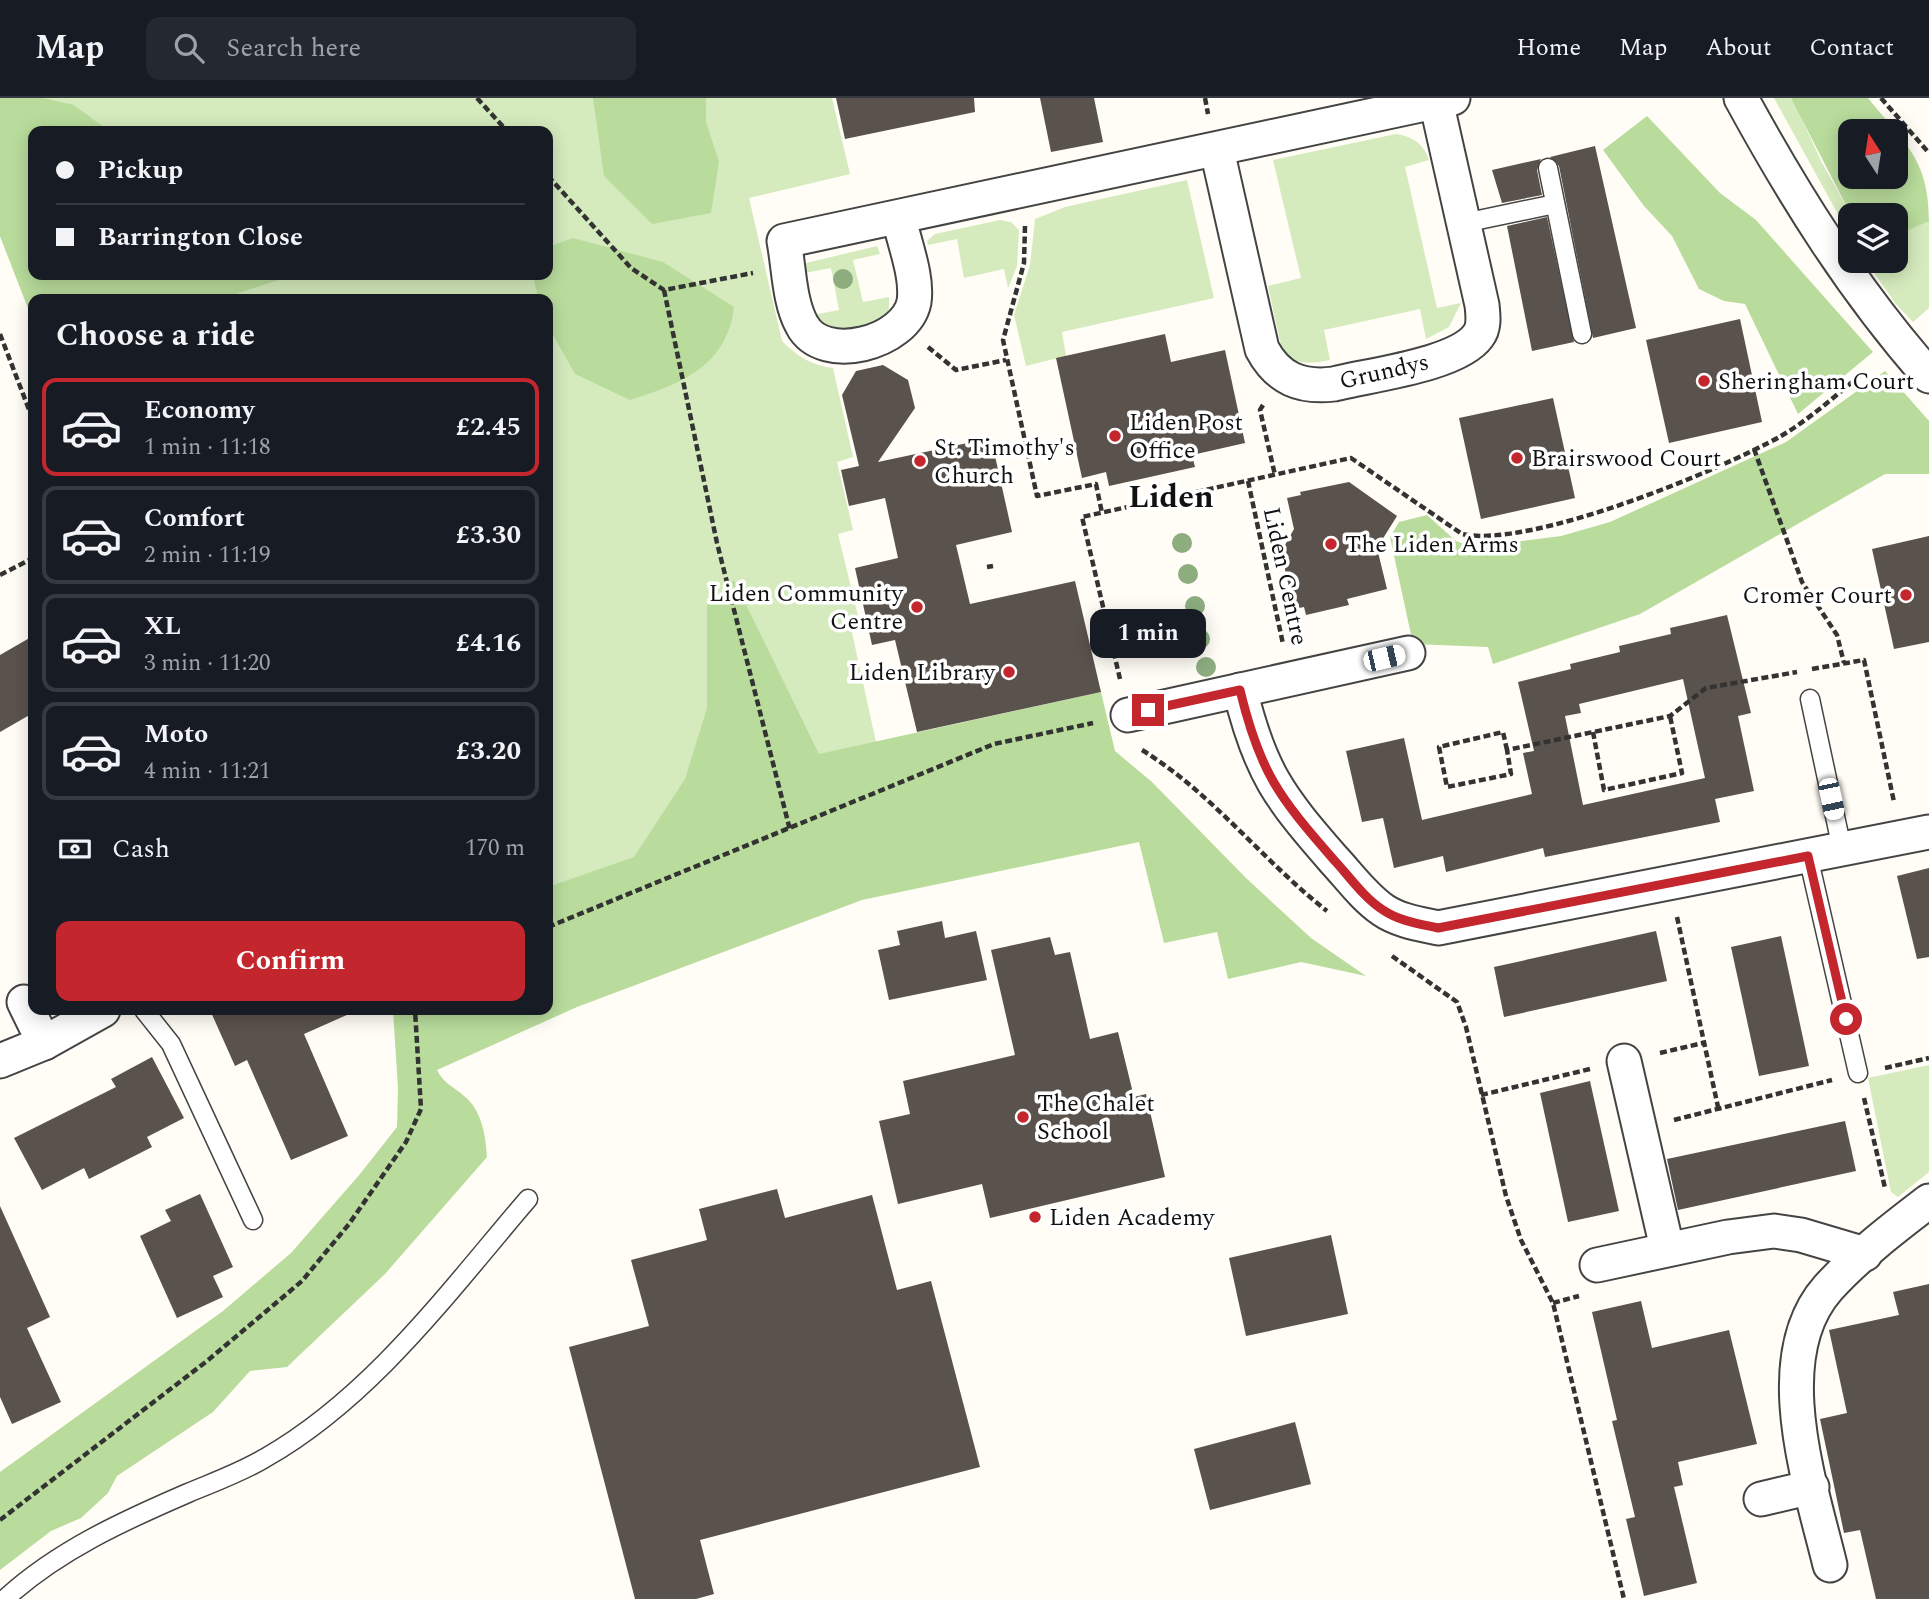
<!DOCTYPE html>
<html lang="en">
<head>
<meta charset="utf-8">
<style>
	body { margin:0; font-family:Spectral,serif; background:#242831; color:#f1f3f6; height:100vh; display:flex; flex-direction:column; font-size:26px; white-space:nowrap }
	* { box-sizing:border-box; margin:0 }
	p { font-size:23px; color:#9ea1a6 }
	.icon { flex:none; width:38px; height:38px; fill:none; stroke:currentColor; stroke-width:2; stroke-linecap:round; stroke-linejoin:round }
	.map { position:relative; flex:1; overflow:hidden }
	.drawer { position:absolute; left:28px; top:196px; width:525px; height:721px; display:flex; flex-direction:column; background:#171b24; border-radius:14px; box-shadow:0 4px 18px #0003 }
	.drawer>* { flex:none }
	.banner { position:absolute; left:28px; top:28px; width:525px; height:154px; border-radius:14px; box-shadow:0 4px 18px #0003; display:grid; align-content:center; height:154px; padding:0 28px; background:#171b24 }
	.needle { width:46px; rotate:348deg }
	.tools { position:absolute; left:1838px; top:21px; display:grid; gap:14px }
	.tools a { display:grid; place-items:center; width:70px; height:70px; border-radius:14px; background:#171b24; box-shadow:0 4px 18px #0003; font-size:35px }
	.end { position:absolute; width:32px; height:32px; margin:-16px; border:9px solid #c4262e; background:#fff; box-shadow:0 0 0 4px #fff }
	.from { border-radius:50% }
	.bubble { position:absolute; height:49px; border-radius:14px; background:#171b24; box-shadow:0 4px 18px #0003; font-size:23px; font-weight:700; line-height:49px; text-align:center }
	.car { position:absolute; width:21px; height:42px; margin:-21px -10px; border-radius:9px; box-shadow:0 0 5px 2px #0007; background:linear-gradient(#fff 24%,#345 0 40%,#fff 0 76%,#345 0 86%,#fff 0) }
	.banner b { display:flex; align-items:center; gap:24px; height:66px; font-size:26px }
	.banner b+b { border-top:2px solid #363941 }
	.banner i { width:18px; height:18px; background:#f1f3f6 }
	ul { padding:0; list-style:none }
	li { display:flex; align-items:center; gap:21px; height:98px; margin:0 14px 10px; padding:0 14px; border:4px solid #363941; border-radius:14px }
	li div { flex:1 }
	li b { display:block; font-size:26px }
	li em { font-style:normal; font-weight:700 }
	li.current { border-color:#c4262e }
	li>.icon { width:63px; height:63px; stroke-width:1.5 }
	h2 { padding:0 28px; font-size:32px; line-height:84px }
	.pay { display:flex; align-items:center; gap:18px; height:77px; padding:0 28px; font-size:26px }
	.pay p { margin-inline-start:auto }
	.cta { display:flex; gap:14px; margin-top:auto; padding:14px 28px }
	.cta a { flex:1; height:80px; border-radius:14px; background:#c4262e; color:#fff; font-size:28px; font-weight:700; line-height:80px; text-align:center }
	header { display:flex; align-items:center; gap:42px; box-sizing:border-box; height:98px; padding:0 35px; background:#171b24; border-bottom:2px solid #363941 }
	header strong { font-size:33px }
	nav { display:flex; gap:38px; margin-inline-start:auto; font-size:24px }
	.search { width:490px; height:63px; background:#242831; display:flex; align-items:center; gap:18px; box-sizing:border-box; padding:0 24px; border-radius:14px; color:#9ea1a6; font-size:26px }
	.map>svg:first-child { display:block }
</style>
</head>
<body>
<header>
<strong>Map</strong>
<div class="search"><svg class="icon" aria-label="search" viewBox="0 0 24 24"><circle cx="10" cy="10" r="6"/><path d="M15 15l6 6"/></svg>Search here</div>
<nav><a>Home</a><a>Map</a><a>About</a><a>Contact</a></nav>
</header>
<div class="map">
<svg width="1929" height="1501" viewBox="0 0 1929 1501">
	<rect width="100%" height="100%" fill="#fffdf5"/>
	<!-- green -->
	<g fill="#d5ebbd" fill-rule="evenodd">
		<path d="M0,0H832L850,76L749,100L782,243C798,259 811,267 833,270L853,359L837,364L853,432L838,436L858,518L849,521L883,676L548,809V201H33V223L0,138ZM33,33H548V177H33Z"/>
		<path d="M1774,0H1791L1795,6L1822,65L1851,117L1850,138Z"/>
		<path d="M1396,36C1412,38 1424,46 1429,62L1405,69L1437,210L1461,205L1449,229L1426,241L1420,211L1324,232L1330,262C1311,266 1296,268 1282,252L1268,188L1301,180L1273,62Z"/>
		<path d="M1187,82L1214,200L1062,234L1066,258L1026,268L1014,217L1030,167L1035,121L1065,109Z"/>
		<path d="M1000,122L1011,124L1019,132L1017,168L1008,190L1004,171L964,180L957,141L928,147L927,143L935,136Z"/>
		<path d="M1929,122V210L1913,224L1895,205L1866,163H1895V138Z"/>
		<path d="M877,148L880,156L853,162L863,204L889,199V211C881,224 839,238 826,230C821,227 817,221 813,217L839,212L831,170L805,175L802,166Z"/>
		<path d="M1929,967V1074L1898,1099L1891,1094L1868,980Z"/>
	</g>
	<!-- forest -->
	<g fill="#b9dc9c" fill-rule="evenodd">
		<path d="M0,0H43L74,7L109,33H33V177H294L220,201H33V223L0,138Z"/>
		<path d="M593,0H706V24L719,64L711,115L652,126L604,78Z"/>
		<path d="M1791,0H1868C1902,43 1929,59 1929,123L1895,138V117H1851ZM1850,33H1895V79H1850Z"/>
		<path d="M1647,18L1720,95L1756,122L1873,254L1798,316L1745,206L1724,203L1699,191L1672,138L1644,108L1603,52Z"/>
		<path d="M573,140L663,164L734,209C727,268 681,286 630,302L575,276L548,228V201H538L533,177H548V149Z"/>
		<path d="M1885,273L1929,323V376H1885L1640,516L1493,566L1488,549L1413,546L1390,439L1399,424L1427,417L1456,443L1467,447L1485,448L1561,438L1610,424L1786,344Z"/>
		<path d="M734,482L819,656L1101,594L1115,653L1152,684L1246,780L1311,840L1366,878L1301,864L1228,881L1217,834L1164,845L1139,744L862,802L577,909L437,972C444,986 453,988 464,998C482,1012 486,1039 487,1059L385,1176L287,1269L250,1273L213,1314L117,1378L108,1395L81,1420L51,1433L0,1472V1374L223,1213L291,1155L360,1076L397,1029L398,990L393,912H548V789L634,759L685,681L707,610V507Z"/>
	</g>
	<!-- building -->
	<g fill="#5a524d" fill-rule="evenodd">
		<path d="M836,0H974L975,14L845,41Z"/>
		<path d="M1040,0H1094L1103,44L1051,54Z"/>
		<path d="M1595,48L1636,230L1593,240L1559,68L1550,59Z"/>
		<path d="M1541,61L1537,72L1542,97L1502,105L1492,72Z"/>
		<path d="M1547,119L1574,244L1532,253L1507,128Z"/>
		<path d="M1740,221L1762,324L1669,345L1646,242Z"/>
		<path d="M1165,236L1171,264L1225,252L1245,345L1192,357L1195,369L1109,388L1106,374L1082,380L1056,260Z"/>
		<path d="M883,267L908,282L915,310L878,364L991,340L1012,434L956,447L970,506L1075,483L1101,594L917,634L895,542L872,547L855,470L898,460L885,400L849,408L841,372L859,368L842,297L856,273Z"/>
		<path d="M1553,300L1575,400L1481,421L1459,320Z"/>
		<path d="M1349,384L1397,418L1377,450L1387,491L1347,501L1349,507L1306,517L1304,509L1294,511L1281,454L1294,431L1287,400L1301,397L1300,394Z"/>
		<path d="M1929,438V544L1894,551L1872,451Z"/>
		<path d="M1727,517L1751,615L1738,618L1754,693L1715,701L1720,724L1545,759L1543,750L1446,774L1443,758L1394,770L1383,720L1362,724L1346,653L1404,640L1422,722L1532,696L1523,655L1534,653L1518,584L1571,571L1570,566L1620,554L1619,548L1671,536L1670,530ZM1683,581L1705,680L1583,707L1565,618L1581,615L1579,606Z"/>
		<path d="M33,538V615L0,634V557Z"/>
		<path d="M1929,770V859L1917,861L1897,778Z"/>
		<path d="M942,823L945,840L976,833L987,882L889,902L878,852L900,847L897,833Z"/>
		<path d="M1656,833L1667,883L1504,919L1494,869Z"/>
		<path d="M1781,838L1809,968L1759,978L1731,849Z"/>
		<path d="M1050,839L1055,857L1070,854L1090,941L1118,934L1134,999L1146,996L1165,1079L990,1120L982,1086L898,1106L879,1023L910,1016L903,983L1015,957L991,852Z"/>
		<path d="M210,912H358L304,936L348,1038L291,1062L247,962L235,968Z"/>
		<path d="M152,959L184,1020L147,1039L152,1049L89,1081L84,1070L42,1092L14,1040L116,989L111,981Z"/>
		<path d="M1590,983L1619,1113L1568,1124L1540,995Z"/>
		<path d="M1845,1023L1856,1073L1678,1112L1667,1061Z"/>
		<path d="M777,1091L785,1120L872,1097L897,1192L931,1183L980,1369L700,1442L714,1496L696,1501H635L569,1249L649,1228L631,1162L707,1142L699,1111Z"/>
		<path d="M200,1096L233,1169L213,1178L223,1199L177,1220L140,1138L171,1123L165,1112Z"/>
		<path d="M0,1108L50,1219L27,1230L61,1304L12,1326L0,1299Z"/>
		<path d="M1331,1137L1348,1216L1246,1238L1229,1160Z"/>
		<path d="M1929,1186V1501H1876L1860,1432L1844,1435L1820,1321L1847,1315L1829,1232L1899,1217L1893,1194Z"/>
		<path d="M1641,1203L1652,1250L1729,1232L1757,1346L1678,1364L1683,1387L1674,1389L1697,1485L1644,1498L1626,1421L1635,1419L1612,1323L1617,1322L1592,1214Z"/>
		<path d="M1295,1324L1311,1386L1210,1412L1194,1351Z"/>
	</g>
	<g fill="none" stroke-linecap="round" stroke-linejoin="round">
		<!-- service casing -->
		<g stroke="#444" stroke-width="21">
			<g id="service">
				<path d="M1548,70L1582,236"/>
				<path d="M1464,125L1555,106"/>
				<path d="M1810,601L1842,751"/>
				<path d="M1808,758L1858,975"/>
				<path d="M144,912L171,946L253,1122"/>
				<path d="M5,1501C57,1453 123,1423 188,1395C214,1384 240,1375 265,1360C372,1299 449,1193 528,1101"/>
			</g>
		</g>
		<!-- minor casing -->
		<g stroke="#444" stroke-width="37">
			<g id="minor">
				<path d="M1741,0C1795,99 1854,193 1929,278"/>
				<path d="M1217,52L1262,251C1278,281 1301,290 1334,286C1369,277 1457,267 1478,238C1485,229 1483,217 1482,207L1436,3"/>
				<path d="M899,120C904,145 918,178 914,204C906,245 823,267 802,227C789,204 789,169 784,143L1453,0"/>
				<path d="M1240,592C1260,674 1279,699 1334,762C1349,778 1364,799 1383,812C1399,823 1420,826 1438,830L1929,734"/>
				<path d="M1128,617L1408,555"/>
				<path d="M24,904L44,945"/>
				<path d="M0,963L44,945L103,912"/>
				<path d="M1624,963L1667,1150"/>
				<path d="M1597,1167L1728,1139L1774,1133L1801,1137L1865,1156"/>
				<path d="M1761,1401L1812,1389"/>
				<path d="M1830,1467C1811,1388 1766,1260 1828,1190C1857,1158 1895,1129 1929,1103"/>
			</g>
		</g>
		<!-- path -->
		<g stroke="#333" stroke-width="4.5" stroke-dasharray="7 3.5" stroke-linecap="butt">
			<path d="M477,0L507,33"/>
			<path d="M1205,0L1208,16"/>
			<path d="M1881,0L1929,55"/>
			<path d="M548,78L631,170L664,192L753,175"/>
			<path d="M1025,128L1024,165L1003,242L1037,398L1096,386L1102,415"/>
			<path d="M664,192L717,445L790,732"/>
			<path d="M0,236L33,322"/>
			<path d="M928,249L956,272L1006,262"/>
			<path d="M1263,307L1260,312L1275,377"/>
			<path d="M1754,351L1802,484L1837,537L1844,565"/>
			<path d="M1248,383L1283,546"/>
			<path d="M987,469L993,468"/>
			<path d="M0,477L33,460"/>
			<path d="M1812,571L1864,562L1894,704"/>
			<path d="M1120,581L1082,419L1351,360L1462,436C1529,451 1719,373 1781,338C1810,321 1836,297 1862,276"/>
			<path d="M1593,634L1604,692L1682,675L1670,618"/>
			<path d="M1142,652C1212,695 1263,763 1327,813"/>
			<path d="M1507,652L1503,634L1439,649L1447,689L1511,676L1507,652L1670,618L1706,590L1797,574"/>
			<path d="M1677,819L1718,1009"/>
			<path d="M548,829L994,646L1093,625"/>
			<path d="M1392,858L1457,904L1466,929L1506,1098L1521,1142L1553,1205L1624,1501"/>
			<path d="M1660,955L1703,945"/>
			<path d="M1885,970L1929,960"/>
			<path d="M1481,997L1590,971"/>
			<path d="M1864,1000L1885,1090"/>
			<path d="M1674,1022L1832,982"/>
			<path d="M1553,1205L1579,1198"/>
			<path d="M0,1422L207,1263L302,1183L349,1126L406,1044L421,1011L415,912"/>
		</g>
		<!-- service -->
		<use href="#service" stroke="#fff" stroke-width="18"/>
		<!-- minor -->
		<use href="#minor" stroke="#fff" stroke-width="33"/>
	</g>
	<!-- trees -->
	<g fill="#8dad7f">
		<circle cx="843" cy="181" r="10"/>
		<circle cx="1182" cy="445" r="10"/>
		<circle cx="1188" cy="476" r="10"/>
		<circle cx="1195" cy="508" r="10"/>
		<circle cx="1200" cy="541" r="10"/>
		<circle cx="1206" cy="569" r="10"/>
	</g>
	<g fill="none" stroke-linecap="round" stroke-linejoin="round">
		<!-- route -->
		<path stroke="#c4262e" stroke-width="9" d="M1148,612L1240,592C1260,675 1279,699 1334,762C1349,778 1364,800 1383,812C1399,823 1420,826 1438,830L1808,758L1846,921"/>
	</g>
	<!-- markers -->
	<g fill="#c4262e" stroke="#fff" stroke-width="2.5">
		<circle cx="1704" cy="283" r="7"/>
		<circle cx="1115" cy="338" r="7"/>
		<circle cx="1517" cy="360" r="7"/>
		<circle cx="920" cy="363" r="7"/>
		<circle cx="1331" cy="446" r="7"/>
		<circle cx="1906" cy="497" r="7"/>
		<circle cx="917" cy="509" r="7"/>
		<circle cx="1009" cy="574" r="7"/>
		<circle cx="1023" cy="1019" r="7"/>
		<circle cx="1035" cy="1119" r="7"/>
	</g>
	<g text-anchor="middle" stroke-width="7" stroke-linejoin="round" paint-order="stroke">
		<!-- street labels -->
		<g font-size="24" fill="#111" stroke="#fff">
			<text transform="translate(1384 273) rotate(-13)" y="8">Grundys</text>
			<text transform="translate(1286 478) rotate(78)" y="8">Liden Centre</text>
		</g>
		<!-- poi labels -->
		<g font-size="24" fill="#111" stroke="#fff" text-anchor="start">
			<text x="1718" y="291">Sheringham Court</text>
			<text x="1129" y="332">Liden Post<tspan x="1129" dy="28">Office</tspan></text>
			<text x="934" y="357">St. Timothy's<tspan x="934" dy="28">Church</tspan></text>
			<text x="1531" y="368">Brairswood Court</text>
			<text x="1345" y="454">The Liden Arms</text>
			<text x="903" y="503" text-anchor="end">Liden Community<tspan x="903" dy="28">Centre</tspan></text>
			<text x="1892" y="505" text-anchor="end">Cromer Court</text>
			<text x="995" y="582" text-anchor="end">Liden Library</text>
			<text x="1037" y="1013">The Chalet<tspan x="1037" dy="28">School</tspan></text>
			<text x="1049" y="1127">Liden Academy</text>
		</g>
		<!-- district labels -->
		<g font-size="32" font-weight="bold" fill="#111" stroke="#fff">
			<text x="1171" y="409">Liden</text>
		</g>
	</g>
</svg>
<div class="tools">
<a><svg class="needle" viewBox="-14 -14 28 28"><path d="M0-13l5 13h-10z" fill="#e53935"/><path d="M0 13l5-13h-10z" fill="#9ea1a6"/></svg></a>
<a><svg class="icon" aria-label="layers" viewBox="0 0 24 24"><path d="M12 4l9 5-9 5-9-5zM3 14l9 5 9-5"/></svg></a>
</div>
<i class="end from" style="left:1846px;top:921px"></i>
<i class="end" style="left:1148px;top:612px"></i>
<div class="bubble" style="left:1090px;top:511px;width:116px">1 min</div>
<i class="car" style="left:1384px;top:560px;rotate:77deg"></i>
<i class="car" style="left:1831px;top:701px;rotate:168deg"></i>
<div class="banner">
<b><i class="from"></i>Pickup</b>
<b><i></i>Barrington Close</b>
</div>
<section class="drawer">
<h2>Choose a ride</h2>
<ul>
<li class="current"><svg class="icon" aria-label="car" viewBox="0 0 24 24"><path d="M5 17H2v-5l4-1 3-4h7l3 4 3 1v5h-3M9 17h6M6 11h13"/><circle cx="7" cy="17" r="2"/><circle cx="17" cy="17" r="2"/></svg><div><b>Economy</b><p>1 min · 11:18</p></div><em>£2.45</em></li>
<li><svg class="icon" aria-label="car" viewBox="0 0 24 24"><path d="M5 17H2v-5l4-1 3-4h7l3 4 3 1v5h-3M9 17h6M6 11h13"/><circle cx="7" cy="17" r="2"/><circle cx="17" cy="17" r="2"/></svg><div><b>Comfort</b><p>2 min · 11:19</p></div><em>£3.30</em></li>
<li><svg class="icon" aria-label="car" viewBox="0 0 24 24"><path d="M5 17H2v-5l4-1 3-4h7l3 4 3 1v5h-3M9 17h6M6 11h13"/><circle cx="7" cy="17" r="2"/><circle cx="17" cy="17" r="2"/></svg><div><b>XL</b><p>3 min · 11:20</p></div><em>£4.16</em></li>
<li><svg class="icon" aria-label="car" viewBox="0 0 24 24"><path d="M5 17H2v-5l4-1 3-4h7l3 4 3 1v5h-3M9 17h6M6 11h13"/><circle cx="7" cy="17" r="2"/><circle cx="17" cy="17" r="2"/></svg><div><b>Moto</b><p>4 min · 11:21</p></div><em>£3.20</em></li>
</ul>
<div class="pay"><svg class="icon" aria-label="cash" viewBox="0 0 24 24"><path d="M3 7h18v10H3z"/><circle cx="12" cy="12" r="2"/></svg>Cash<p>170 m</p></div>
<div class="cta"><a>Confirm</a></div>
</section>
</div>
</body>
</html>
